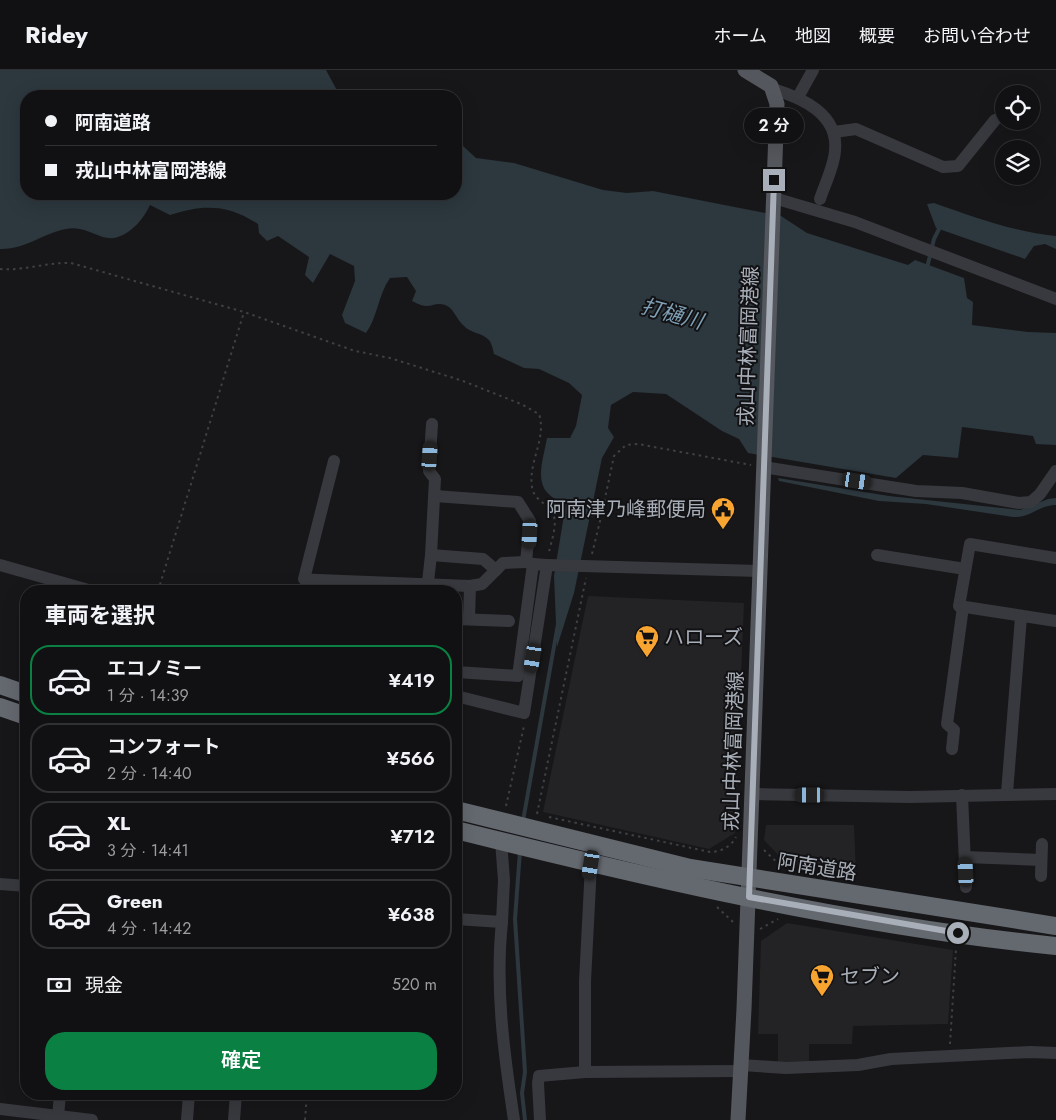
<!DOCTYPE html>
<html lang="ja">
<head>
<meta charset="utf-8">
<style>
	body { margin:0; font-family:Jost,"Noto Sans JP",sans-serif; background:#1e1f21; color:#f1f3f6; height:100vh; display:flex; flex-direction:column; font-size:19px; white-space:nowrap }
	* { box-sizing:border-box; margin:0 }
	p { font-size:16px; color:#9c9da0 }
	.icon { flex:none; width:28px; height:28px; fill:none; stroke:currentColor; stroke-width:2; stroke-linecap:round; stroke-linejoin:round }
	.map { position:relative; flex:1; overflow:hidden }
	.panel { position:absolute; left:20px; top:515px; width:442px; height:515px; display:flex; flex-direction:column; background:#111113; border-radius:20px; box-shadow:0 5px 20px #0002,0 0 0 1px #303133 }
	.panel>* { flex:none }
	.banner { position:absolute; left:20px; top:20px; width:442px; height:110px; border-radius:20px; box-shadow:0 5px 20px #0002,0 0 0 1px #303133; display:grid; align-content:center; height:110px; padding:0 25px; background:#111113 }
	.tools { position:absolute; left:995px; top:15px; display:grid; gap:10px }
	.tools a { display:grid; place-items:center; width:45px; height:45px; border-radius:50%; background:#111113; box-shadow:0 5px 20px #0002,0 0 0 1px #303133; font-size:25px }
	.end { position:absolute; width:22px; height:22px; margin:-11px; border:6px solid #a9afb9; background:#111; box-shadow:0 0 0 2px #111 }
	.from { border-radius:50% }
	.bubble { position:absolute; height:35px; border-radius:18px; background:#111113; box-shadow:0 5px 20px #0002,0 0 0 1px #303133; font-size:16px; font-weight:600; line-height:35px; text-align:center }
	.car { position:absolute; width:15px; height:30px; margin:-15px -8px; border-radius:6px; box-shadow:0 0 4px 1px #0007; background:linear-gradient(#222 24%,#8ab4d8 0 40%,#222 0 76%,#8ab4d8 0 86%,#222 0) }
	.banner b { display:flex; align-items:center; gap:18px; height:48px; font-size:19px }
	.banner b+b { border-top:1px solid #303133 }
	.banner i { width:12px; height:12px; background:#f1f3f6 }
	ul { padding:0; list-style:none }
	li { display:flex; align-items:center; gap:15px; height:70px; margin:0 10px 8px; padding:0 15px; border:2px solid #303133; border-radius:20px }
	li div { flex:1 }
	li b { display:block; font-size:19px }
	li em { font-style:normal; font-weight:600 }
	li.on { border-color:#0b8043 }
	li>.icon { width:45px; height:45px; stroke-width:1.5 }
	h2 { padding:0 25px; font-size:22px; line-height:60px }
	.pay { display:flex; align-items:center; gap:12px; height:55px; padding:0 25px; font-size:19px }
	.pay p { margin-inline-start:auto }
	.button { display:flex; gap:10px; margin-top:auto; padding:10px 25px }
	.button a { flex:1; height:58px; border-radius:20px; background:#0b8043; color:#fff; font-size:20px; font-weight:600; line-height:58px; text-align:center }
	header { display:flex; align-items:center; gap:30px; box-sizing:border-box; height:70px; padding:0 25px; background:#111113; border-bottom:1px solid #303133 }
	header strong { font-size:24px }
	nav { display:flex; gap:28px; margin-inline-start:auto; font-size:18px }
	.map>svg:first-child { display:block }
</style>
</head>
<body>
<header>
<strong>Ridey</strong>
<nav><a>ホーム</a><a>地図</a><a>概要</a><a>お問い合わせ</a></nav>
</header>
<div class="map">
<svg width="1056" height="1050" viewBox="0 0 1056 1050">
	<rect width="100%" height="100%" fill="#171719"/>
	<!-- built -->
	<g fill="#232326">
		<path d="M588,526L744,533L735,763L709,779L543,742Z"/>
		<path d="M766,755H854L856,805L787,794L764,770Z"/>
		<path d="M787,853L953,880L948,954L853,956L852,974H809V993H778V964H758L761,871Z"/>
	</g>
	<!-- water -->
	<g fill="#2c373e">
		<path d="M0,0H326L340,26H26V124H456V74L463,76L476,88L514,93L603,120L627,123L653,121L781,146L807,163L908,195L915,190L964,208L967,228L973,232L972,255L1028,262L1056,263V375L1036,374L1033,366L962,357L958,388L923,385L896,408L748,383L739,369L722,361L666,324L633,322L611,335L608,358L614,367L602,388L574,523L557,577L554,506L566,433C530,423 542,396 547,368H570L576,356L582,325L569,313L539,299L524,298L494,284C493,280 492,274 489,270C481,262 471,264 463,255C456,249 454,238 445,235C431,231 432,242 412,231L416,221L407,207L390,208C378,225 378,246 366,263L345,253L342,245L355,211L354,196L330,184L313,213L305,205L309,187L278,166L267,171L259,163L258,154C228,134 203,134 170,145L150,135C144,148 133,162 118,167C101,173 87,154 66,159C44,163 24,180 0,179Z"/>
		<path d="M934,133C974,147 1014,162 1056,166V179L1045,174L1034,176L1025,189L936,158L927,134Z"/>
		<path d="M778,408L889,426L1020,440L1048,429L1056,428V435C1039,435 1031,448 1013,447L926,434L879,431L779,411Z"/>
	</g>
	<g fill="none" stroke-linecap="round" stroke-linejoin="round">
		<!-- stream -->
		<g stroke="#2c373e" stroke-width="4">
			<path d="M927,198L934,169L941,155"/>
			<path d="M523,751L558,554"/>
			<path d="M520,781L515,849L525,1002L522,1023L525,1050"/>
		</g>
		<!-- path -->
		<g stroke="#3e4045" stroke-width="2" stroke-dasharray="2.5 4" stroke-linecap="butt">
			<path d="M0,199C24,201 47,192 71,193L244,242L355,281L390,288L463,311L521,334L539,344C547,368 528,392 532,417C534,431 548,433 553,444C558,454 551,472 549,482"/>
			<path d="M553,443L563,440L601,447L614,386L626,375L638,374L751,395"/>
			<path d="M592,484L601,447"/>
			<path d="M158,521L244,242"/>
			<path d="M506,736L524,656"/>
			<path d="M537,744L586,508"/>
			<path d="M549,747L710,782C720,782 731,777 736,767"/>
			<path d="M764,780L782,797"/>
			<path d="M717,837L733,852"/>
			<path d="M760,859L778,849"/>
			<path d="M950,974L956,879"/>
			<path d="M305,1050L307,1024"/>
		</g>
		<!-- minor -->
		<g stroke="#38393e" stroke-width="12">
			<path d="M773,19C802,28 839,44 835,81C834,96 825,114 820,129"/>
			<path d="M798,27L813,0"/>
			<path d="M834,62L856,59L943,97L958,96L995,50"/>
			<path d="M774,128L855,152L1056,229"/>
			<path d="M763,397L916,421L962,423L1019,433L1031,432L1040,424L1056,401"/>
			<path d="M435,426L518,432L530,451L526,492L533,494"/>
			<path d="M431,485L435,409L429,401L432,354"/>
			<path d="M877,485L965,499"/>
			<path d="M1056,488L970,474L959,536L1056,551"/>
			<path d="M0,495L92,521"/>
			<path d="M318,510L304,509L334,391"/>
			<path d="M428,512L431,485L483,489L496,500"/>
			<path d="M315,521L318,510L470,516"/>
			<path d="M456,549L509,551"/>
			<path d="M469,549L470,516L482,514L503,493L526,492"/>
			<path d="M456,602L518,606L533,494L547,495"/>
			<path d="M456,626L524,643L547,495L759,501"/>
			<path d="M952,679L954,660L947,654L963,537"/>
			<path d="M1007,723L1021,547"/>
			<path d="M752,724L910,727L1056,724"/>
			<path d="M962,725L966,817"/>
			<path d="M965,787L1041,790"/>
			<path d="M591,795L585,911V1002L742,1001"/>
			<path d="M1041,806L1042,774"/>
			<path d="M0,814L26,816"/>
			<path d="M456,849L502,852L504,810L501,771"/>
			<path d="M502,852C495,918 504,984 514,1050"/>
			<path d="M742,995L786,998L858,995L891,989L1030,982L1056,983"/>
			<path d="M0,1039L92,1050"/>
			<path d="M58,1047L60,1024"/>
			<path d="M187,1050L189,1024"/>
			<path d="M234,1050L236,1024"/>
			<path d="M540,1050L538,1013L539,1006L585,1002"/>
		</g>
		<!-- major -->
		<path stroke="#54575d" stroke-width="15" d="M738,1050L744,939L777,34L771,16L745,0"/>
		<!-- highway -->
		<g stroke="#64686f" stroke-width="18">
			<path d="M0,615L26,624"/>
			<path d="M0,637L26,646"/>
			<path d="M456,740L690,798L1056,856"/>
			<path d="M456,760C652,809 855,856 1056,876"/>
		</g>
	</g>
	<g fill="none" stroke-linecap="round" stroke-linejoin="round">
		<!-- route -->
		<path stroke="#a9afb9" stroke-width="6" d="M774,110L749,827L958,863"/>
	</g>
	<!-- icons -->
	<defs>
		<g id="civic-pin" transform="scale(1.25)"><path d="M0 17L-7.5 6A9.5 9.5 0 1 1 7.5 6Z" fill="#f8a430" stroke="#121214"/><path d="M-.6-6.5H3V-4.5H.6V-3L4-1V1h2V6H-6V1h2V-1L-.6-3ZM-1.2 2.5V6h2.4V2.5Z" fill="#111"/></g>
		<g id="supermarket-pin" transform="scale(1.25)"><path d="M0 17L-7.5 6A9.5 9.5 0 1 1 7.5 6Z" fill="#f8a430" stroke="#121214"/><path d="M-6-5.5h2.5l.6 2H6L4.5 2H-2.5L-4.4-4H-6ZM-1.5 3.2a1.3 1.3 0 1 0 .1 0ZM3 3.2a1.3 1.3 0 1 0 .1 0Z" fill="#111"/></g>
	</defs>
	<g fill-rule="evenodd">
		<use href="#civic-pin" x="723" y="439"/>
		<use href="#supermarket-pin" x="647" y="567"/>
		<use href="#supermarket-pin" x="822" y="906"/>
	</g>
	<g text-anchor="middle" stroke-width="4" stroke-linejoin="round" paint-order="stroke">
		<!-- street labels -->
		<g font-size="20" fill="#a9afb9" stroke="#121214">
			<text transform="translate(748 276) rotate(-88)" y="7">戎山中林富岡港線</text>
			<text transform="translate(733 681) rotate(-88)" y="7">戎山中林富岡港線</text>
			<text transform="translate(817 797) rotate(9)" y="7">阿南道路</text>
		</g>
		<!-- poi labels -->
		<g font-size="20" fill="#a9afb9" stroke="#121214" text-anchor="start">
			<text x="706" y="446" text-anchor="end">阿南津乃峰郵便局</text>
			<text x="664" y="574">ハローズ</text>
			<text x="840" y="913">セブン</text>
		</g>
		<!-- water labels -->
		<g font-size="21" font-style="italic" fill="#7fa0b5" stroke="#121214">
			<text transform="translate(672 244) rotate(15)" y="7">打樋川</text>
		</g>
	</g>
</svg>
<div class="tools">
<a><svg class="icon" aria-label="locate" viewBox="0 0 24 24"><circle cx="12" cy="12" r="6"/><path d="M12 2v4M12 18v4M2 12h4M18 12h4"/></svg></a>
<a><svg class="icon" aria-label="layers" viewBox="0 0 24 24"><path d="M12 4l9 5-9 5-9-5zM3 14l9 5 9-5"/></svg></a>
</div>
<i class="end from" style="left:958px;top:863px"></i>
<i class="end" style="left:774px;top:110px"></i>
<div class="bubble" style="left:744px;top:38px;width:60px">2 分</div>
<i class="car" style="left:430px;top:386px;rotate:4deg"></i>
<i class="car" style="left:857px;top:411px;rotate:99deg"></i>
<i class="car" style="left:530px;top:464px;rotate:183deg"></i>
<i class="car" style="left:533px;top:588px;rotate:189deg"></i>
<i class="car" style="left:810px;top:725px;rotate:270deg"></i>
<i class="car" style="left:591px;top:795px;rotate:189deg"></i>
<i class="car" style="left:966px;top:802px;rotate:357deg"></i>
<div class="banner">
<b><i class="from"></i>阿南道路</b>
<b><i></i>戎山中林富岡港線</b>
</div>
<section class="panel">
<h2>車両を選択</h2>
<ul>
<li class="on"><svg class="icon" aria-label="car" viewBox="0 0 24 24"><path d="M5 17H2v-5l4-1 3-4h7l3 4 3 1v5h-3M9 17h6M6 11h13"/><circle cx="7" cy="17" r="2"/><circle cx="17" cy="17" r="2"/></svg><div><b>エコノミー</b><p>1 分 · 14:39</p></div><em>¥419</em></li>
<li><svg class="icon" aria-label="car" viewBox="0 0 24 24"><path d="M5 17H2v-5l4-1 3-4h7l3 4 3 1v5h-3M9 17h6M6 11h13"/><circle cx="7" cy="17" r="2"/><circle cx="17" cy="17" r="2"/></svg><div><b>コンフォート</b><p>2 分 · 14:40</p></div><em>¥566</em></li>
<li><svg class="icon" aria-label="car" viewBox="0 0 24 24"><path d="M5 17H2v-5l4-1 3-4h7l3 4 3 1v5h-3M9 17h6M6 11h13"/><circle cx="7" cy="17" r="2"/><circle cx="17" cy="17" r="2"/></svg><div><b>XL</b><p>3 分 · 14:41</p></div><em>¥712</em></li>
<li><svg class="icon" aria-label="car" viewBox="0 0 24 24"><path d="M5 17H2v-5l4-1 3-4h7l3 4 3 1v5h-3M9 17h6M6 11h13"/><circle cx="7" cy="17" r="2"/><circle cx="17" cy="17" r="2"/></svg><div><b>Green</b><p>4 分 · 14:42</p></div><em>¥638</em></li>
</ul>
<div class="pay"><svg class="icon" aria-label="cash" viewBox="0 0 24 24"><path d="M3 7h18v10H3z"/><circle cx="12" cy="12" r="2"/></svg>現金<p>520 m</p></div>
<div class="button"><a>確定</a></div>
</section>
</div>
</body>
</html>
